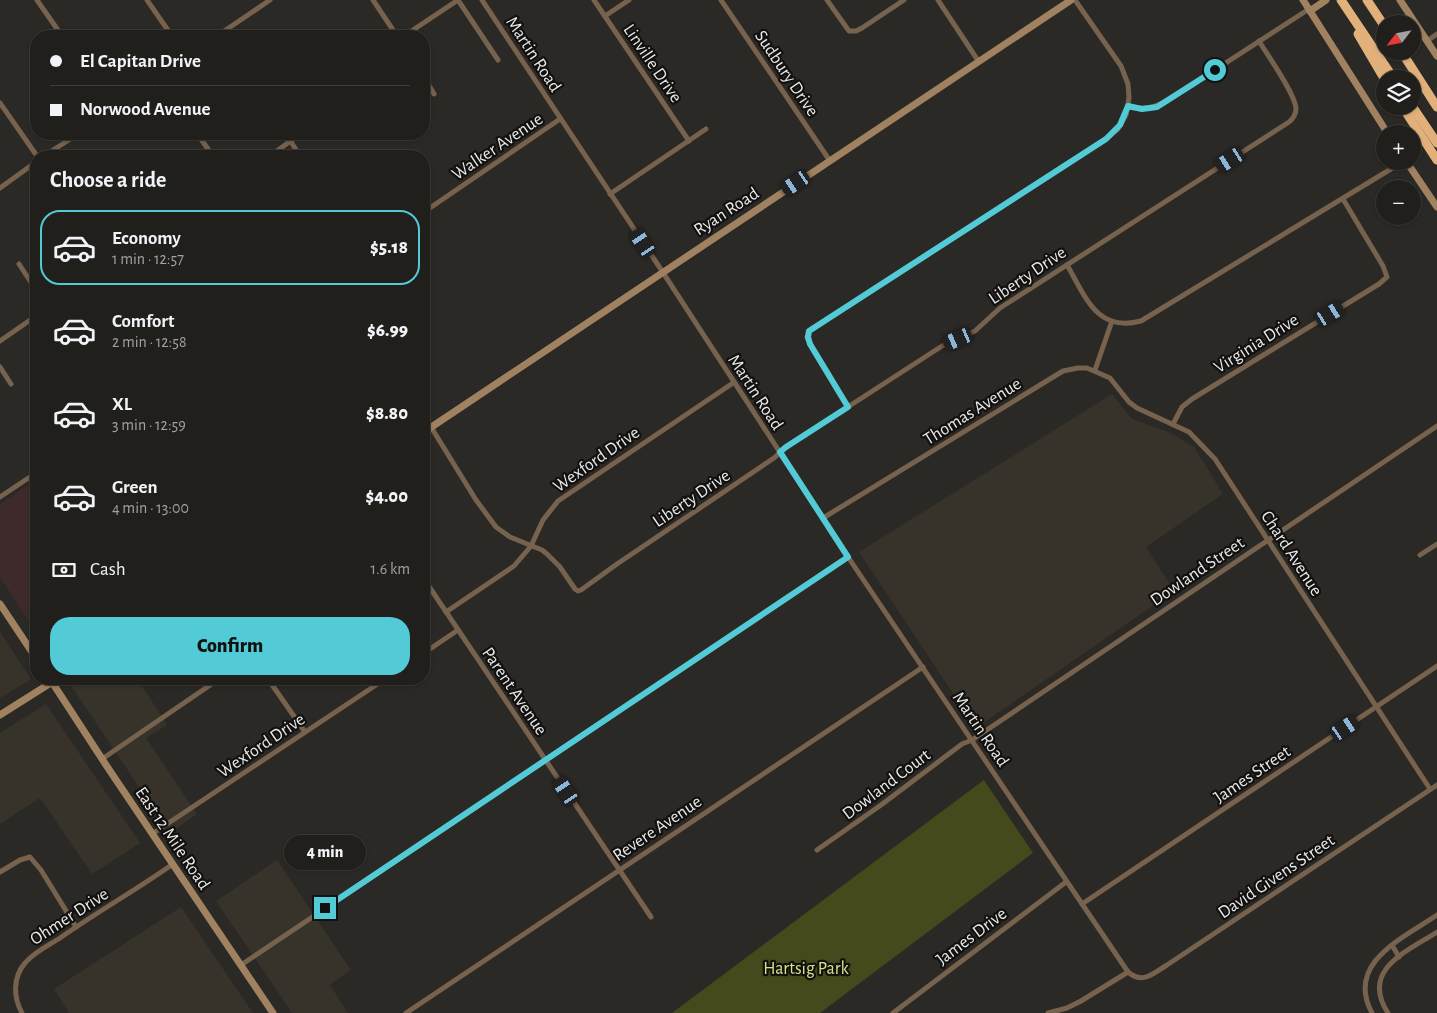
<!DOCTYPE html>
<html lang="en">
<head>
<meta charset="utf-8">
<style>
	body { margin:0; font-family:"Alegreya Sans",sans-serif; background:#2d2c29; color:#f1f3f6; height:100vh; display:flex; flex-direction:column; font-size:19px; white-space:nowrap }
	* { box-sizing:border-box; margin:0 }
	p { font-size:16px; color:#a2a2a3 }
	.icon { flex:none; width:28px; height:28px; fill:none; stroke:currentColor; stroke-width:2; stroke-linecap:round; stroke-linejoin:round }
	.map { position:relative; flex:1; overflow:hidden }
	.panel { position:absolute; left:30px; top:150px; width:400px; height:535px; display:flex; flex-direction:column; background:#201f1c; border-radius:20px; box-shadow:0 1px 4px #0004,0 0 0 1px #3d3d3b }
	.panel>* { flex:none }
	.hud { position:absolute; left:30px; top:30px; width:400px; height:110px; border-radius:20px; box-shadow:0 1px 4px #0004,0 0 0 1px #3d3d3b; display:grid; align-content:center; height:110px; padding:0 20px; background:#201f1c }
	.needle { width:32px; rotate:238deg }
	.fabs { position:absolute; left:1376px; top:15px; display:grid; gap:10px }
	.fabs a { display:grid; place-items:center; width:45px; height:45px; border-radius:50%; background:#201f1c; box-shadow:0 1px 4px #0004,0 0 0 1px #3d3d3b; font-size:25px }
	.end { position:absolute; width:22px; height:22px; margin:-11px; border:6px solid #52cbd7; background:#111; box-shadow:0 0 0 2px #111 }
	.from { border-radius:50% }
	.bubble { position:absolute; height:35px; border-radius:18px; background:#201f1c; box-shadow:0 1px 4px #0004,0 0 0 1px #3d3d3b; font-size:16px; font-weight:800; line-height:35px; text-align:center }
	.car { position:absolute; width:15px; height:30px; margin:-15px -8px; border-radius:6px; box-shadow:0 0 4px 1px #0007; background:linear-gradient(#222 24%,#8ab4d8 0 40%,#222 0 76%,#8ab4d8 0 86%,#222 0) }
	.hud b { display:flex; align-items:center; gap:18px; height:48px; font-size:19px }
	.hud b+b { border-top:1px solid #3d3d3b }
	.hud i { width:12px; height:12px; background:#f1f3f6 }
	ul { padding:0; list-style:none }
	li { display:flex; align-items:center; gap:15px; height:75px; margin:0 10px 8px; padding:0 10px; border:2px solid transparent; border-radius:20px }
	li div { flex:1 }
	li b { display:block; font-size:19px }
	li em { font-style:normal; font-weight:800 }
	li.active { border-color:#52cbd7 }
	li>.icon { width:45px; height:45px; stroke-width:1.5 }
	h2 { padding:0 20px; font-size:22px; line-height:60px }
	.pay { display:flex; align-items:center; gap:12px; height:55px; padding:0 20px; font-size:19px }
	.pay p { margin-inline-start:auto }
	.primary-button { display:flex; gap:10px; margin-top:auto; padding:10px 20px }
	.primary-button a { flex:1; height:58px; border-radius:20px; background:#52cbd7; color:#111; font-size:20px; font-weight:800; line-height:58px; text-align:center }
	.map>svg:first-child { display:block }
</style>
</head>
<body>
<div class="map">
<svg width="1437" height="1013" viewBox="0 0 1437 1013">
	<rect width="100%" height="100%" fill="#2a2926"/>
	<!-- built -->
	<g fill="#37332b">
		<path d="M1112,394L1132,419L1171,433L1194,447L1223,494L1146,547L1174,591L976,728L859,552Z"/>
		<path d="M0,632L31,679L0,698Z"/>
		<path d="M84,679H141L139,681L167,725L146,738L197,814L170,833L72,687Z"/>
		<path d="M46,704L140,843L92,874L40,798L0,824V733Z"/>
		<path d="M277,860L351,970L330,985L348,1013H292L216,901Z"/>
		<path d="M181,907L253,1013H69L54,989Z"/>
	</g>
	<!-- medical -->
	<path fill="#3e2a2b" d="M33,482L36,487V632L0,577V504Z"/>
	<!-- green -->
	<path fill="#46491c" d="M984,780L1033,853L820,1013H672Z"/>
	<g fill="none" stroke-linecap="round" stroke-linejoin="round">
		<!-- minor -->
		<g stroke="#76624d" stroke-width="5">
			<path d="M37,0L62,36"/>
			<path d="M147,0L172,36"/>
			<path d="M373,0L397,36"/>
			<path d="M458,0L498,60"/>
			<path d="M482,0L662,271L848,557L1128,972C1143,985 1153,973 1167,965L1437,785"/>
			<path d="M594,0L689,141"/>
			<path d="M721,0L830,161"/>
			<path d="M827,0L849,31H856L862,28L904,0"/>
			<path d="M938,0L979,62"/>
			<path d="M605,16L629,0"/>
			<path d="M217,36L270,0"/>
			<path d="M404,36L458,0"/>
			<path d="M1427,41L1437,34"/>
			<path d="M424,77L434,94"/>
			<path d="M0,103L37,156"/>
			<path d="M1128,107C1147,110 1154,108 1170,99L1309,9"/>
			<path d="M286,134L300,156"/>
			<path d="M373,134L374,135"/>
			<path d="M198,135L213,156"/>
			<path d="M44,156L78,134"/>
			<path d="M270,156L300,134"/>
			<path d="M0,188L36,162"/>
			<path d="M610,194L706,129"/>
			<path d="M424,212L560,119"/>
			<path d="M19,264L36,290"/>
			<path d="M1067,265C1085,295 1096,333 1141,321L1404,161"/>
			<path d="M0,341L36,316"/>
			<path d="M0,367L11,384"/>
			<path d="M1095,370L1112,321"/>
			<path d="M848,407L810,344L807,337L809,331L1106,139L1118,129L1126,115L1129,98L1128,84L1121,66L1075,0"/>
			<path d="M1173,424L1182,407L1192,399L1379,284L1387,277L1383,266L1343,199"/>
			<path d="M431,427L476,500L496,527L510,537L542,550L547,554L560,567L575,589L578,591L581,590L617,564L774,458L786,447L942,346L975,331L1000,308L1289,122C1294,118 1296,114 1296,108C1294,92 1268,56 1259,41"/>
			<path d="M0,497L36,473"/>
			<path d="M823,518L1063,371L1078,368H1087L1110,378L1129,402L1137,408L1189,432L1215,459L1430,789"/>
			<path d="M1420,555L1437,544"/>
			<path d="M424,579L651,917"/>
			<path d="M446,612L514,566L531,546L543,520L558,501L733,383"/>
			<path d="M424,653L458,630"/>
			<path d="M268,679L305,732"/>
			<path d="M102,759L219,679"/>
			<path d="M152,834L385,679"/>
			<path d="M817,850L881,805L962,744L972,740L1437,426"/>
			<path d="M0,872L20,860L30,857L41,870L76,927"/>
			<path d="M1082,904L1437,666"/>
			<path d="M1392,945L1399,957"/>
			<path d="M241,965L848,557"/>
			<path d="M22,1013C13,997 13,977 25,963C34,952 49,945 60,938C97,912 136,890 173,864"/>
			<path d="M406,1013L923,667"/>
			<path d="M893,1013L1066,882"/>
			<path d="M1048,1013L1067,1008L1081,1001L1128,972"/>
			<path d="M1372,1013C1345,963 1403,938 1437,915"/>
			<path d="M1388,1013C1360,970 1406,952 1437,932"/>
		</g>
		<!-- secondary -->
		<g stroke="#a18260" stroke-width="7">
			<path d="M1303,0L1388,134"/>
			<path d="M1400,0L1437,56"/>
			<path d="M1310,11L1326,0"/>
			<path d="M1406,161L1437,207"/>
			<path d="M424,432L1071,0"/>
			<path d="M0,604L36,658"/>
			<path d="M50,679L106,765L273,1013"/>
			<path d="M0,715L57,679"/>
		</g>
		<!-- motorway -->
		<g stroke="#e1b07b" stroke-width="9">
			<path d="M1341,0L1394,79"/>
			<path d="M1367,0L1385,27"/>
			<path d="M1358,34L1385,80"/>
			<path d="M1401,51L1437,107"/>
			<path d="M1402,106L1437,160"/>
			<path d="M1412,106L1437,143"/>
		</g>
	</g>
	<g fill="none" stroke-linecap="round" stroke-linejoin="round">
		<!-- route -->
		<path stroke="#52cbd7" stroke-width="6" d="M325,908L848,557L780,452L786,447L848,407L810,344L808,337L809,331L1106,139L1120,125L1128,106L1142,109L1157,107L1215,70"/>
	</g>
	<g text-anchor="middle" stroke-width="4.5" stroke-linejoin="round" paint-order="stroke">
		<!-- street labels -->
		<g font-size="18" fill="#eaeae8" stroke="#121110">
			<text transform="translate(534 54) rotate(57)" y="6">Martin Road</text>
			<text transform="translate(653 63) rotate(56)" y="6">Linville Drive</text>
			<text transform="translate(787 73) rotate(56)" y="6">Sudbury Drive</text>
			<text transform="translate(497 146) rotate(-34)" y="6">Walker Avenue</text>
			<text transform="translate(726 211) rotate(-33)" y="6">Ryan Road</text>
			<text transform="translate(1027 275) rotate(-34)" y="6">Liberty Drive</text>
			<text transform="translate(1256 343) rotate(-32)" y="6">Virginia Drive</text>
			<text transform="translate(756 392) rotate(57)" y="6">Martin Road</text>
			<text transform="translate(972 411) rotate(-32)" y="6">Thomas Avenue</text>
			<text transform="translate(596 459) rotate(-35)" y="6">Wexford Drive</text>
			<text transform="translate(691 498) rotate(-34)" y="6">Liberty Drive</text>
			<text transform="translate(1292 553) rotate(57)" y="6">Chard Avenue</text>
			<text transform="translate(1197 571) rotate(-34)" y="6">Dowland Street</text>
			<text transform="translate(515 691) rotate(56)" y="6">Parent Avenue</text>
			<text transform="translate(981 729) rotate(56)" y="6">Martin Road</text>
			<text transform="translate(261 745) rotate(-34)" y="6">Wexford Drive</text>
			<text transform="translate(1252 774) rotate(-34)" y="6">James Street</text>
			<text transform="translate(886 784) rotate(-37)" y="6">Dowland Court</text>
			<text transform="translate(657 828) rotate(-34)" y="6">Revere Avenue</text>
			<text transform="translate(173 838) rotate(56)" y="6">East 12 Mile Road</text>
			<text transform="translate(1276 876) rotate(-34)" y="6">David Givens Street</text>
			<text transform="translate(69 916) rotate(-33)" y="6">Ohmer Drive</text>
			<text transform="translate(971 936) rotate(-37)" y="6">James Drive</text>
		</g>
		<!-- park labels -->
		<g font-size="18" fill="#dae182" stroke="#121110">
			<text x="806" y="974">Hartsig Park</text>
		</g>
	</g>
</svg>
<div class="fabs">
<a><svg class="needle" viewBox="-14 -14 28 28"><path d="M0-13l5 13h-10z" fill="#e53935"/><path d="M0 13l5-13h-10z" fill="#a2a2a3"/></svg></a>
<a><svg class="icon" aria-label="layers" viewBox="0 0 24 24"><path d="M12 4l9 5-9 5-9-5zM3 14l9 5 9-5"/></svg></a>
<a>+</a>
<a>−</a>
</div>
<i class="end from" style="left:1215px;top:70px"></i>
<i class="end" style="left:325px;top:908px"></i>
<div class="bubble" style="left:284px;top:835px;width:82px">4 min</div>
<i class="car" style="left:1230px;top:160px;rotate:237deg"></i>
<i class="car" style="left:796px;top:183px;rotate:236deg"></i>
<i class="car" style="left:643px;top:243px;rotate:326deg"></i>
<i class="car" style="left:1330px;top:314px;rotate:59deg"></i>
<i class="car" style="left:958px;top:339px;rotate:247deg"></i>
<i class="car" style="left:1345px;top:728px;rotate:56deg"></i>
<i class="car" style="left:566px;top:791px;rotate:326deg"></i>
<div class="hud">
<b><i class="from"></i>El Capitan Drive</b>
<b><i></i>Norwood Avenue</b>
</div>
<section class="panel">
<h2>Choose a ride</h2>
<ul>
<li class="active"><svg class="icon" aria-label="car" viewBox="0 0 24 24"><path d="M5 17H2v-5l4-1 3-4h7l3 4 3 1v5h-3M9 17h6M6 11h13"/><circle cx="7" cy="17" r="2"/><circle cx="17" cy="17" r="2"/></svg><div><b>Economy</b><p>1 min · 12:57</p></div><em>$5.18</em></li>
<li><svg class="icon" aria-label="car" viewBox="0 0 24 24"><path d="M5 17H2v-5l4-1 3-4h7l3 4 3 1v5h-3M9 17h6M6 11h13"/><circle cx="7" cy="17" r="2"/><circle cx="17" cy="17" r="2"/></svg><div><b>Comfort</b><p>2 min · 12:58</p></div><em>$6.99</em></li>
<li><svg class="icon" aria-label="car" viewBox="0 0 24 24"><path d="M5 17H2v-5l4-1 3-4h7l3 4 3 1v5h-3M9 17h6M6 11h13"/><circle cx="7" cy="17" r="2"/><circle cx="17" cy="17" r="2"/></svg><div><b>XL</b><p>3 min · 12:59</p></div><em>$8.80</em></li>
<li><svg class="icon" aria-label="car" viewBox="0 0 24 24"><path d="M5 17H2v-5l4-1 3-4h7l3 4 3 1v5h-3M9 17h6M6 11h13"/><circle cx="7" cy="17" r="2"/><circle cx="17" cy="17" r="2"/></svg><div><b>Green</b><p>4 min · 13:00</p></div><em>$4.00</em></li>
</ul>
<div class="pay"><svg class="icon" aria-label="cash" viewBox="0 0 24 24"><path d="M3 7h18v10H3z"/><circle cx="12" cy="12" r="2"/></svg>Cash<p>1.6 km</p></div>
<div class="primary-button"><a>Confirm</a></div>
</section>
</div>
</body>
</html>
